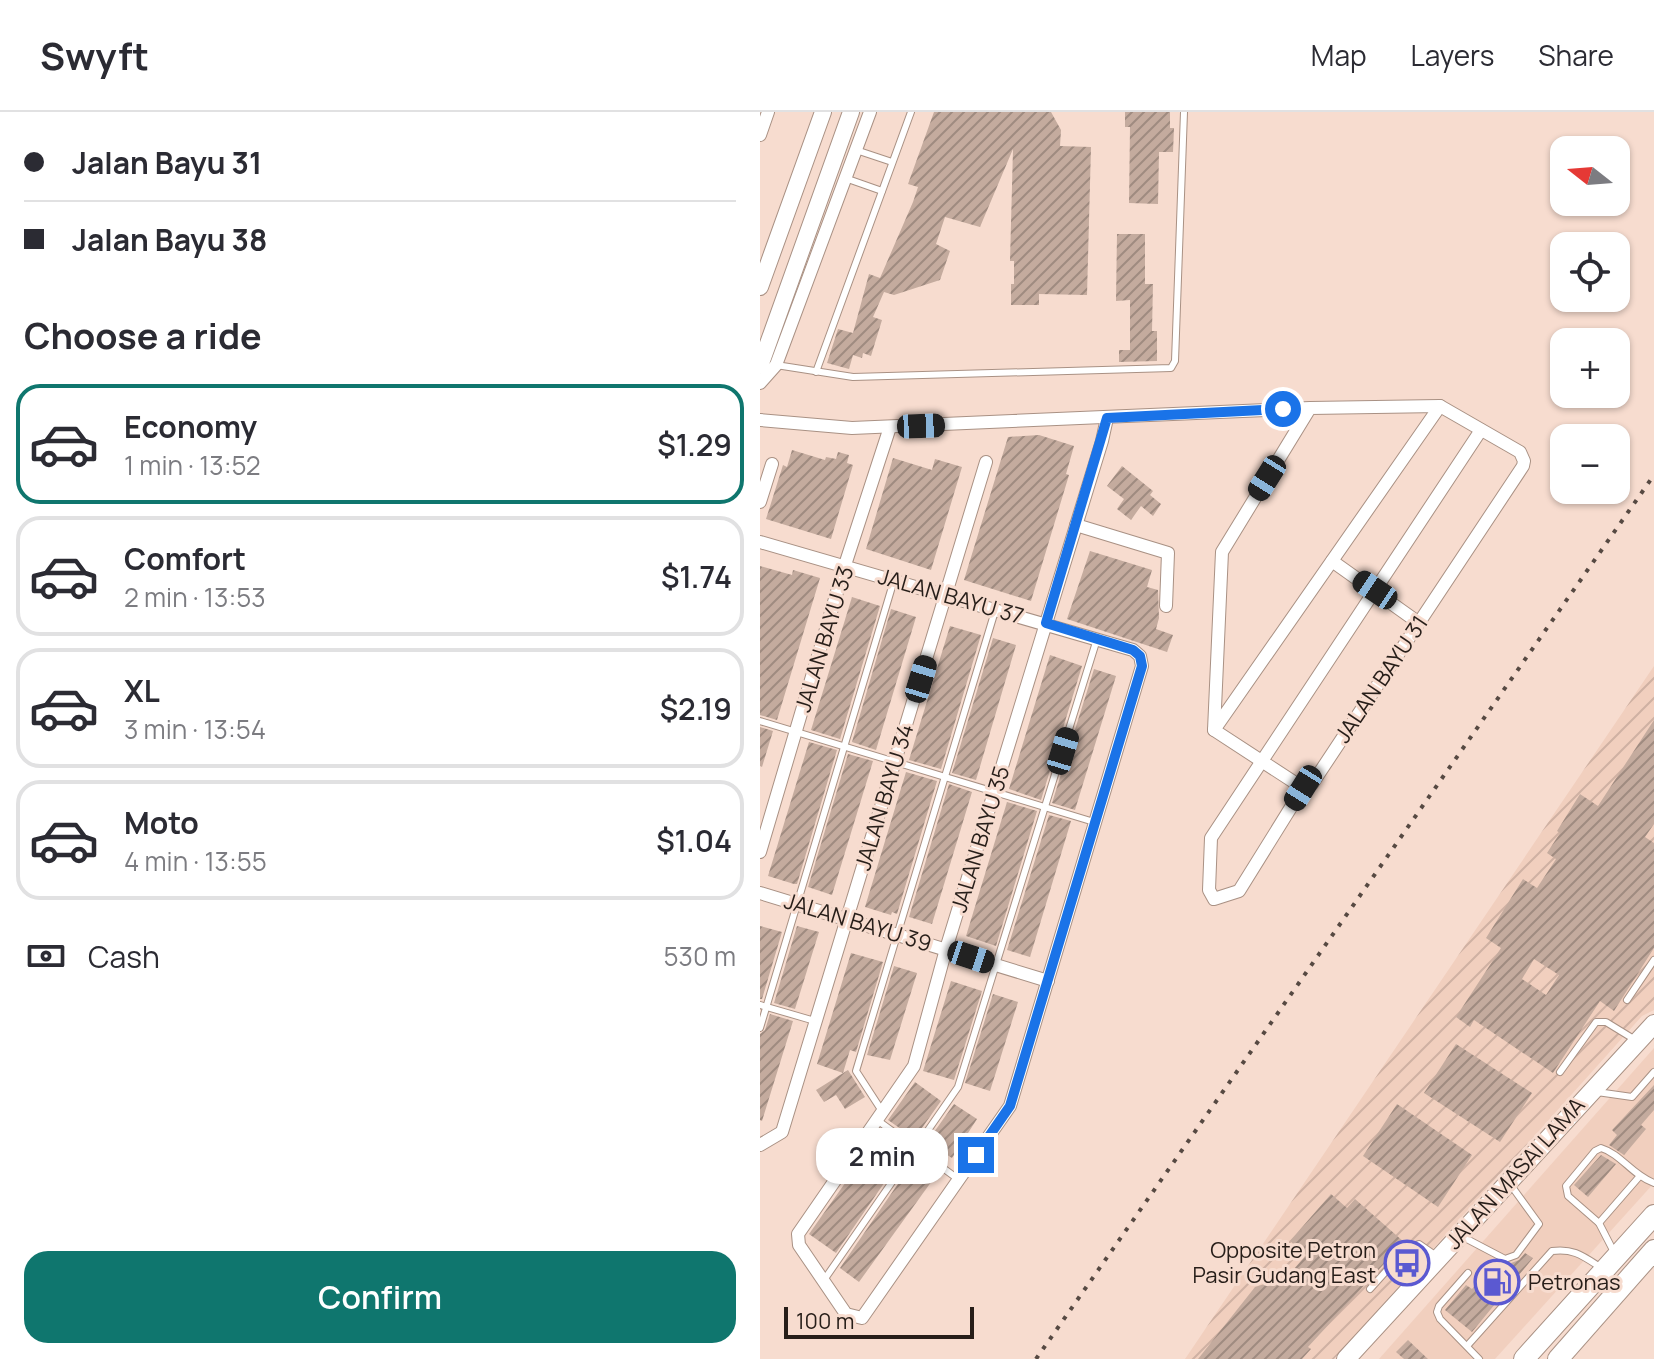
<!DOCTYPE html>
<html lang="en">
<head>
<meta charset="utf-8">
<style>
	body { margin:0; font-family:Manrope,sans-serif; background:#f7f7f7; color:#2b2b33; height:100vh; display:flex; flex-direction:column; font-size:30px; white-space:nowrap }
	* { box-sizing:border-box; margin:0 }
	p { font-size:26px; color:#7c7c81 }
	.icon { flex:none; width:44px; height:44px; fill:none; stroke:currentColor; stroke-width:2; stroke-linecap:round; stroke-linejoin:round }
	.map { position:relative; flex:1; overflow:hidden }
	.details { display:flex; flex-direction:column; background:#fff; width:760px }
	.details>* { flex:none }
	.top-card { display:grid; align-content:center; height:176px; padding:0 24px; background:#fff }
	.needle { width:52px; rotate:287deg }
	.buttons { position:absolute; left:790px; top:24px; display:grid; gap:16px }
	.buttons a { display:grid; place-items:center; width:80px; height:80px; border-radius:16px; background:#fff; box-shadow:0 2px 6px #0004; font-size:40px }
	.scale { position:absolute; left:24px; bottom:20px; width:190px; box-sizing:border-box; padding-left:8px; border:4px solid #271e19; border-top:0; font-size:22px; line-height:28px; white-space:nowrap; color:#271e19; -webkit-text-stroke:6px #f7dccf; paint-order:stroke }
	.end { position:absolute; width:36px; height:36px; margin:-18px; border:10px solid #1a73e8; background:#fff; box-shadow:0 0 0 4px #fff }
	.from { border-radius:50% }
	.bubble { position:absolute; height:56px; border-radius:24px; background:#fff; box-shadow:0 2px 6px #0004; font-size:26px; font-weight:600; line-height:56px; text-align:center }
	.car { position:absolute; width:24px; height:48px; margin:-24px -12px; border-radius:10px; box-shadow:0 0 6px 2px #0007; background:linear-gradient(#222 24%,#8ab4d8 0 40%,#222 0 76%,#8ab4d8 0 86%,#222 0) }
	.top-card b { display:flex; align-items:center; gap:28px; height:76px; font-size:30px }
	.top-card b+b { border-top:2px solid #e1e1e2 }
	.top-card i { width:20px; height:20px; background:#2b2b33 }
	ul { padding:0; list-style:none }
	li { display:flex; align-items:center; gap:24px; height:120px; margin:0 16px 12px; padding:0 8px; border:4px solid #e1e1e2; border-radius:24px }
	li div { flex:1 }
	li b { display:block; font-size:30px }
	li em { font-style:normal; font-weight:600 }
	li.current { border-color:#0f766e }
	li>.icon { width:72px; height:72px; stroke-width:1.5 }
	h2 { padding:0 24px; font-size:36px; line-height:96px }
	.pay { display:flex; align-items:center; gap:20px; height:88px; padding:0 24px; font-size:30px }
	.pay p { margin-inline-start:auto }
	.action { display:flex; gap:16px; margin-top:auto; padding:16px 24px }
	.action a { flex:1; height:92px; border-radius:24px; background:#0f766e; color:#fff; font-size:32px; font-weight:600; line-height:92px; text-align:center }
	header { display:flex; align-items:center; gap:48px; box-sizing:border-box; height:112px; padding:0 40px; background:#fff; border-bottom:2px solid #e1e1e2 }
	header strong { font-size:38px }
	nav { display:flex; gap:44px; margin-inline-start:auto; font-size:28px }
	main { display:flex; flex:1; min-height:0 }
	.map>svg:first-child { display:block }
</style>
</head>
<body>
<header>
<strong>Swyft</strong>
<nav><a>Map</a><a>Layers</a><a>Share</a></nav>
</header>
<main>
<section class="details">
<div class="top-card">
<b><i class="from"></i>Jalan Bayu 31</b>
<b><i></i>Jalan Bayu 38</b>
</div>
<h2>Choose a ride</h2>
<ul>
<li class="current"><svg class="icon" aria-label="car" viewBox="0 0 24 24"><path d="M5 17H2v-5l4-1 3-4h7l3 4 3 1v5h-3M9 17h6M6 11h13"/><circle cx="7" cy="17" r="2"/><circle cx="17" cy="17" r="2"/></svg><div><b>Economy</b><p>1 min · 13:52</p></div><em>$1.29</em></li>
<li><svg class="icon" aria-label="car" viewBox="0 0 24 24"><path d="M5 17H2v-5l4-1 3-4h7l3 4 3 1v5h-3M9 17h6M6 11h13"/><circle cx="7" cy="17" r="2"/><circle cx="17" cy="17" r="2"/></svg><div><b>Comfort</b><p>2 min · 13:53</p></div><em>$1.74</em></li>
<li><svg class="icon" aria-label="car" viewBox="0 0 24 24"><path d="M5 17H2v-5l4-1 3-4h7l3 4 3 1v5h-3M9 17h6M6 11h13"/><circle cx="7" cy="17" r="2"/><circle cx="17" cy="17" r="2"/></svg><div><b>XL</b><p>3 min · 13:54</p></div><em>$2.19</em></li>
<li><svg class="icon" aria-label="car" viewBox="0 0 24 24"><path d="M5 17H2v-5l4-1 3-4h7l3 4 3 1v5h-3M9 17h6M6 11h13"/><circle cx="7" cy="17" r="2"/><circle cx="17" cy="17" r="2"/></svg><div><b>Moto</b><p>4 min · 13:55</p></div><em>$1.04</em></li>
</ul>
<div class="pay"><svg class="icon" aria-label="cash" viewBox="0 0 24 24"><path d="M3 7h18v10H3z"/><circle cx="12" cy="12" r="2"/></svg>Cash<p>530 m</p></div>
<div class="action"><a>Confirm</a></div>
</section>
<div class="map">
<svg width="894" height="1247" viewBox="0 0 894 1247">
	<defs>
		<pattern id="industrial-furrows" width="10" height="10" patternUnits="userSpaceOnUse" patternTransform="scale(2)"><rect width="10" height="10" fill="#f1cfbe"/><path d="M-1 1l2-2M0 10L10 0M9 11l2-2" fill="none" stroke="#cfb1a3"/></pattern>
		<pattern id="building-hatch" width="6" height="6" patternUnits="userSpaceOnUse" patternTransform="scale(2)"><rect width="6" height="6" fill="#c4ab9e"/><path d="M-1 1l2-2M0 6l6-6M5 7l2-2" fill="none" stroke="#9f8b80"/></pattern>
	</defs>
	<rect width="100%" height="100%" fill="#f7dccf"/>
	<!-- built -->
	<path fill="#f1cfbe" d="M894,936V1071L735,1247H619Z"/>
	<!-- industrial -->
	<path fill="url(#industrial-furrows)" d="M894,554V898L882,904L574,1247H425Z"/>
	<!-- building -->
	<g fill="url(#building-hatch)" fill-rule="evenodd">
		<path d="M174,0H291L301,18L300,34L331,35L327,183L279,182V193H251V172H254V149H250L253,37L220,115L185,105L176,132L190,139L180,168L134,183L124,180L113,205L122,208L111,244L103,241L102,246L93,243L89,257L67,251L78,217L93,221L109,162L120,166L153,90L158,75L148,72Z"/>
		<path d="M365,0H410V16H414L413,40H399L398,92L369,91L370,15H365Z"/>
		<path d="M357,122H385V172H393L392,219H397V249L359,250V238H370V188L356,189Z"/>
		<path d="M279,323L314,334L306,362L309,363L271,489L204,468L248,325Z"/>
		<path d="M32,338L65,348L66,345L76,347L78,340L89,343L87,351L93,353L71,427L6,407L23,353L27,355Z"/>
		<path d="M133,346L172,358L175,347L202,355L171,458L106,437Z"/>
		<path d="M362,354L393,379L390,383L401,392L393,404L381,394L371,408L357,397L364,387L347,374Z"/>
		<path d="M330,439L392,458L387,475L398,478L399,506L396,517L413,523L407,540L307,507Z"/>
		<path d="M0,454L32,463L33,458L60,466L17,608L0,603Z"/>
		<path d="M92,485L120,494L80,627L51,618Z"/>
		<path d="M131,497L156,505L116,638L92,630Z"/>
		<path d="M190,514L221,523L181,657L149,648Z"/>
		<path d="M233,526L256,533L216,668L192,661Z"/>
		<path d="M290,543L322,554L281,688L249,677Z"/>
		<path d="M334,557L356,564L315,698L292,691Z"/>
		<path d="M894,608V712L885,725L894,731V836L854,899L840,889L793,961L714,908L710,915L696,905L741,836L726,826L763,767L777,776L796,747L787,741L800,721L797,719L820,682L838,694ZM774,847L799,863L786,883L762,867Z"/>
		<path d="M0,615L13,619L2,655L0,654Z"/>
		<path d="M49,630L77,638L37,772H34L8,764Z"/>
		<path d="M88,642L113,649L72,783L48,775Z"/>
		<path d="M146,660L177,669L137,802L132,800L131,803L105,795Z"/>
		<path d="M189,672L212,680L172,812L149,805Z"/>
		<path d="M247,690L277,699L236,834L206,824Z"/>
		<path d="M289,703L311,709L270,845L247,838Z"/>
		<path d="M0,814L22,820L2,887H0Z"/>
		<path d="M37,814L59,820L35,897L14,891Z"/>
		<path d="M91,841L123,850L96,940L90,938L83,961L57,952Z"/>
		<path d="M134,854L157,861L130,948L107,943Z"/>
		<path d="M191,869L222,879L194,968L163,959Z"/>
		<path d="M233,882L258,890L230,979L205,971Z"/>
		<path d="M10,902L33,909L2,1009L0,1008V922L5,918Z"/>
		<path d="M696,932L772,981L740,1030L664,981Z"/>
		<path d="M88,958L105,985L85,997L76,983L64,990L56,978Z"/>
		<path d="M155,970L181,989L157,1023L153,1020L151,1024L128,1008Z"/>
		<path d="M894,973V998L881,1013L886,1017L864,1043L849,1033L857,1023L852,1018Z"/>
		<path d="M194,992L217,1007L192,1046L167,1030Z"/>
		<path d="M637,992L712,1043L678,1095L603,1044Z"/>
		<path d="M117,1026L142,1045L76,1141L49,1122Z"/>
		<path d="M841,1043L856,1052L828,1085L814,1073Z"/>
		<path d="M153,1050L174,1066L99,1170L80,1156Z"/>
		<path d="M571,1082L587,1096L595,1087L644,1130L548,1235L551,1237L542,1247H438L495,1175L517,1168L521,1172L546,1143L530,1129Z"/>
		<path d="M765,1141L773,1146L712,1220L685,1198L706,1173L712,1177L719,1168L724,1171L735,1158L739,1161L746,1153L759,1148Z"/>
		<path d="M648,1228L668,1247H644L636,1240Z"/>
	</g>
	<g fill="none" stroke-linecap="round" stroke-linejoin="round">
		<!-- service casing -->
		<g stroke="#a99184" stroke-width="8">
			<g id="service">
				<path d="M96,38L132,50"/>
				<path d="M85,66L122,79"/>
				<path d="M16,253L93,265L411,256L415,249L424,0"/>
				<path d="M56,260L151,0"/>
				<path d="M0,609L334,710"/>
				<path d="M867,888L894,848"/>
				<path d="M0,893L55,909"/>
				<path d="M0,916L134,468"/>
				<path d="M800,960L836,910H846L877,929"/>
				<path d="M837,980L872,985L894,960"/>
				<path d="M122,999L96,959L235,499"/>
				<path d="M117,1008L198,1067"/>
				<path d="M839,1111L879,1065"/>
				<path d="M703,1125L745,1147L756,1143L779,1112L750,1072"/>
				<path d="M855,1142L839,1111L808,1084L806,1074L835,1039L841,1036C861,1042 872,1063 894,1071"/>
				<path d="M708,1161L679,1194L677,1200L680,1207L719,1247"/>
				<path d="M64,1168L198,975L337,527"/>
				<path d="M610,1177L647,1136L659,1132L675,1143"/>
				<path d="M707,1234L792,1139C813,1136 823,1144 840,1155"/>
			</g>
		</g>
		<!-- minor casing -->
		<g stroke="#a99184" stroke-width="14">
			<g id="minor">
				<path d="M0,23L8,0"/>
				<path d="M0,271L16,253L110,0"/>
				<path d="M0,308L92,316L550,296L680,294L760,340L764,349L763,354L552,672L543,676L454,618L462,440L550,296"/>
				<path d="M0,390L12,352"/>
				<path d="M316,413L408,441L406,494"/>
				<path d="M0,430L373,538L380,544L382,554L250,994L102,1206L86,1202L39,1133L38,1122L154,954L186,837L342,329L347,306"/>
				<path d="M572,449L659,511"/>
				<path d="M454,618L680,294"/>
				<path d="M543,676L479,779L454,787L449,778L451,726L721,318"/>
				<path d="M0,740L85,453L130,315"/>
				<path d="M0,781L288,869"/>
				<path d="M0,1033L22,1020L226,350"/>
			</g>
		</g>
		<!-- secondary casing -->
		<g stroke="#a99184" stroke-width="18">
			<g id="secondary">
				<path d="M0,175L63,0"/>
				<path d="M0,254L91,0"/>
			</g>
		</g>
		<!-- primary casing -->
		<g stroke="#a99184" stroke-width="20">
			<path id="primary" d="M586,1247L894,912"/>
		</g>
		<!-- trunk casing -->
		<g stroke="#a99184" stroke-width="22">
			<g id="trunk">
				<path d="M764,1247L894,1103"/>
				<path d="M798,1247L894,1138"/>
			</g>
		</g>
		<!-- service -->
		<use href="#service" stroke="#fff" stroke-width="6"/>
		<!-- minor -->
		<use href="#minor" stroke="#fff" stroke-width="12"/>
		<!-- secondary -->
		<use href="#secondary" stroke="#fff" stroke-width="16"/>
		<!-- primary -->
		<use href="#primary" stroke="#fff" stroke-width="18"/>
		<!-- trunk -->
		<use href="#trunk" stroke="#fff" stroke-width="20"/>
		<!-- rail -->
		<path stroke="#564942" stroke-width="4" stroke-dasharray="4 8" stroke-linecap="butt" d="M276,1247L894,363"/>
	</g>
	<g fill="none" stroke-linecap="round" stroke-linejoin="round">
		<!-- route -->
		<path stroke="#1a73e8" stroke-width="10" d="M216,1043L250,994L382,554L380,544L373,538L286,511L347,306L523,297"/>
	</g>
	<!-- icons -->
	<defs>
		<g id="bus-ring" transform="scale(2.3)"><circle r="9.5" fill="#f7dccf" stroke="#5b59d1" stroke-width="1.5"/><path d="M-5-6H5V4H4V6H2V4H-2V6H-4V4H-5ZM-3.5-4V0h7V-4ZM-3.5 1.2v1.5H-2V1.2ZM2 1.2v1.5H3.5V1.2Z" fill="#5b59d1"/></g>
		<g id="fuel-ring" transform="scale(2.3)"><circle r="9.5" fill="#f7dccf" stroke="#5b59d1" stroke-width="1.5"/><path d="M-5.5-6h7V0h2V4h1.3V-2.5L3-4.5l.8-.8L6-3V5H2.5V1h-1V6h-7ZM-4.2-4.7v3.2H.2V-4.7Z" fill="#5b59d1"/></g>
	</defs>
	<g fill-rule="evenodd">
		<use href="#bus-ring" x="647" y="1151"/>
		<use href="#fuel-ring" x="737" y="1170"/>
	</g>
	<g text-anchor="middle" stroke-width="6" stroke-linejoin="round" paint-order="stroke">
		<!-- street labels -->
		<g font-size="22" fill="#271e19" stroke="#f7dccf">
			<text transform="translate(191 484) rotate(16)" y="8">JALAN BAYU 37</text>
			<text transform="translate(64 527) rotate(-73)" y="8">JALAN BAYU 33</text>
			<text transform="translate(621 567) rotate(-56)" y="8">JALAN BAYU 31</text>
			<text transform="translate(124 685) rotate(-73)" y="8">JALAN BAYU 34</text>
			<text transform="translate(220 727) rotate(-73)" y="8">JALAN BAYU 35</text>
			<text transform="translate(98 810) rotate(17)" y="8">JALAN BAYU 39</text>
			<text transform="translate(755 1061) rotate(-48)" y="8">JALAN MASAI LAMA</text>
		</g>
		<!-- poi labels -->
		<g font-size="22" fill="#271e19" stroke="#f7dccf" text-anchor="end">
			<text x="616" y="1146">Opposite Petron<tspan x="616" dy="25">Pasir Gudang East</tspan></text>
			<text x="768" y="1178" text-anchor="start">Petronas</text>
		</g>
	</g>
</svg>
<div class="buttons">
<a><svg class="needle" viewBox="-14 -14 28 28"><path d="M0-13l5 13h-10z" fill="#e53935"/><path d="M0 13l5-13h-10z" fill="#7c7c81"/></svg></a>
<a><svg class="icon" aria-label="locate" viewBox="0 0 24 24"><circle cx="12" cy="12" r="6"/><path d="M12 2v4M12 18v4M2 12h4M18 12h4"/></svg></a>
<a>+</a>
<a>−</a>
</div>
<div class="scale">100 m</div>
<i class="end from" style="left:523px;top:297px"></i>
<i class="end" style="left:216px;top:1043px"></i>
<div class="bubble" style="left:56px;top:1016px;width:132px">2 min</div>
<i class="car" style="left:161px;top:314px;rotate:88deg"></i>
<i class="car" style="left:507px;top:366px;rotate:212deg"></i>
<i class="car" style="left:615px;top:478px;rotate:304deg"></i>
<i class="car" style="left:161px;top:567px;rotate:17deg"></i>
<i class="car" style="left:303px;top:639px;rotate:17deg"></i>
<i class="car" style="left:543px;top:676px;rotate:212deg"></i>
<i class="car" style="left:211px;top:845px;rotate:108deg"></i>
</div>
</main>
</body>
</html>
